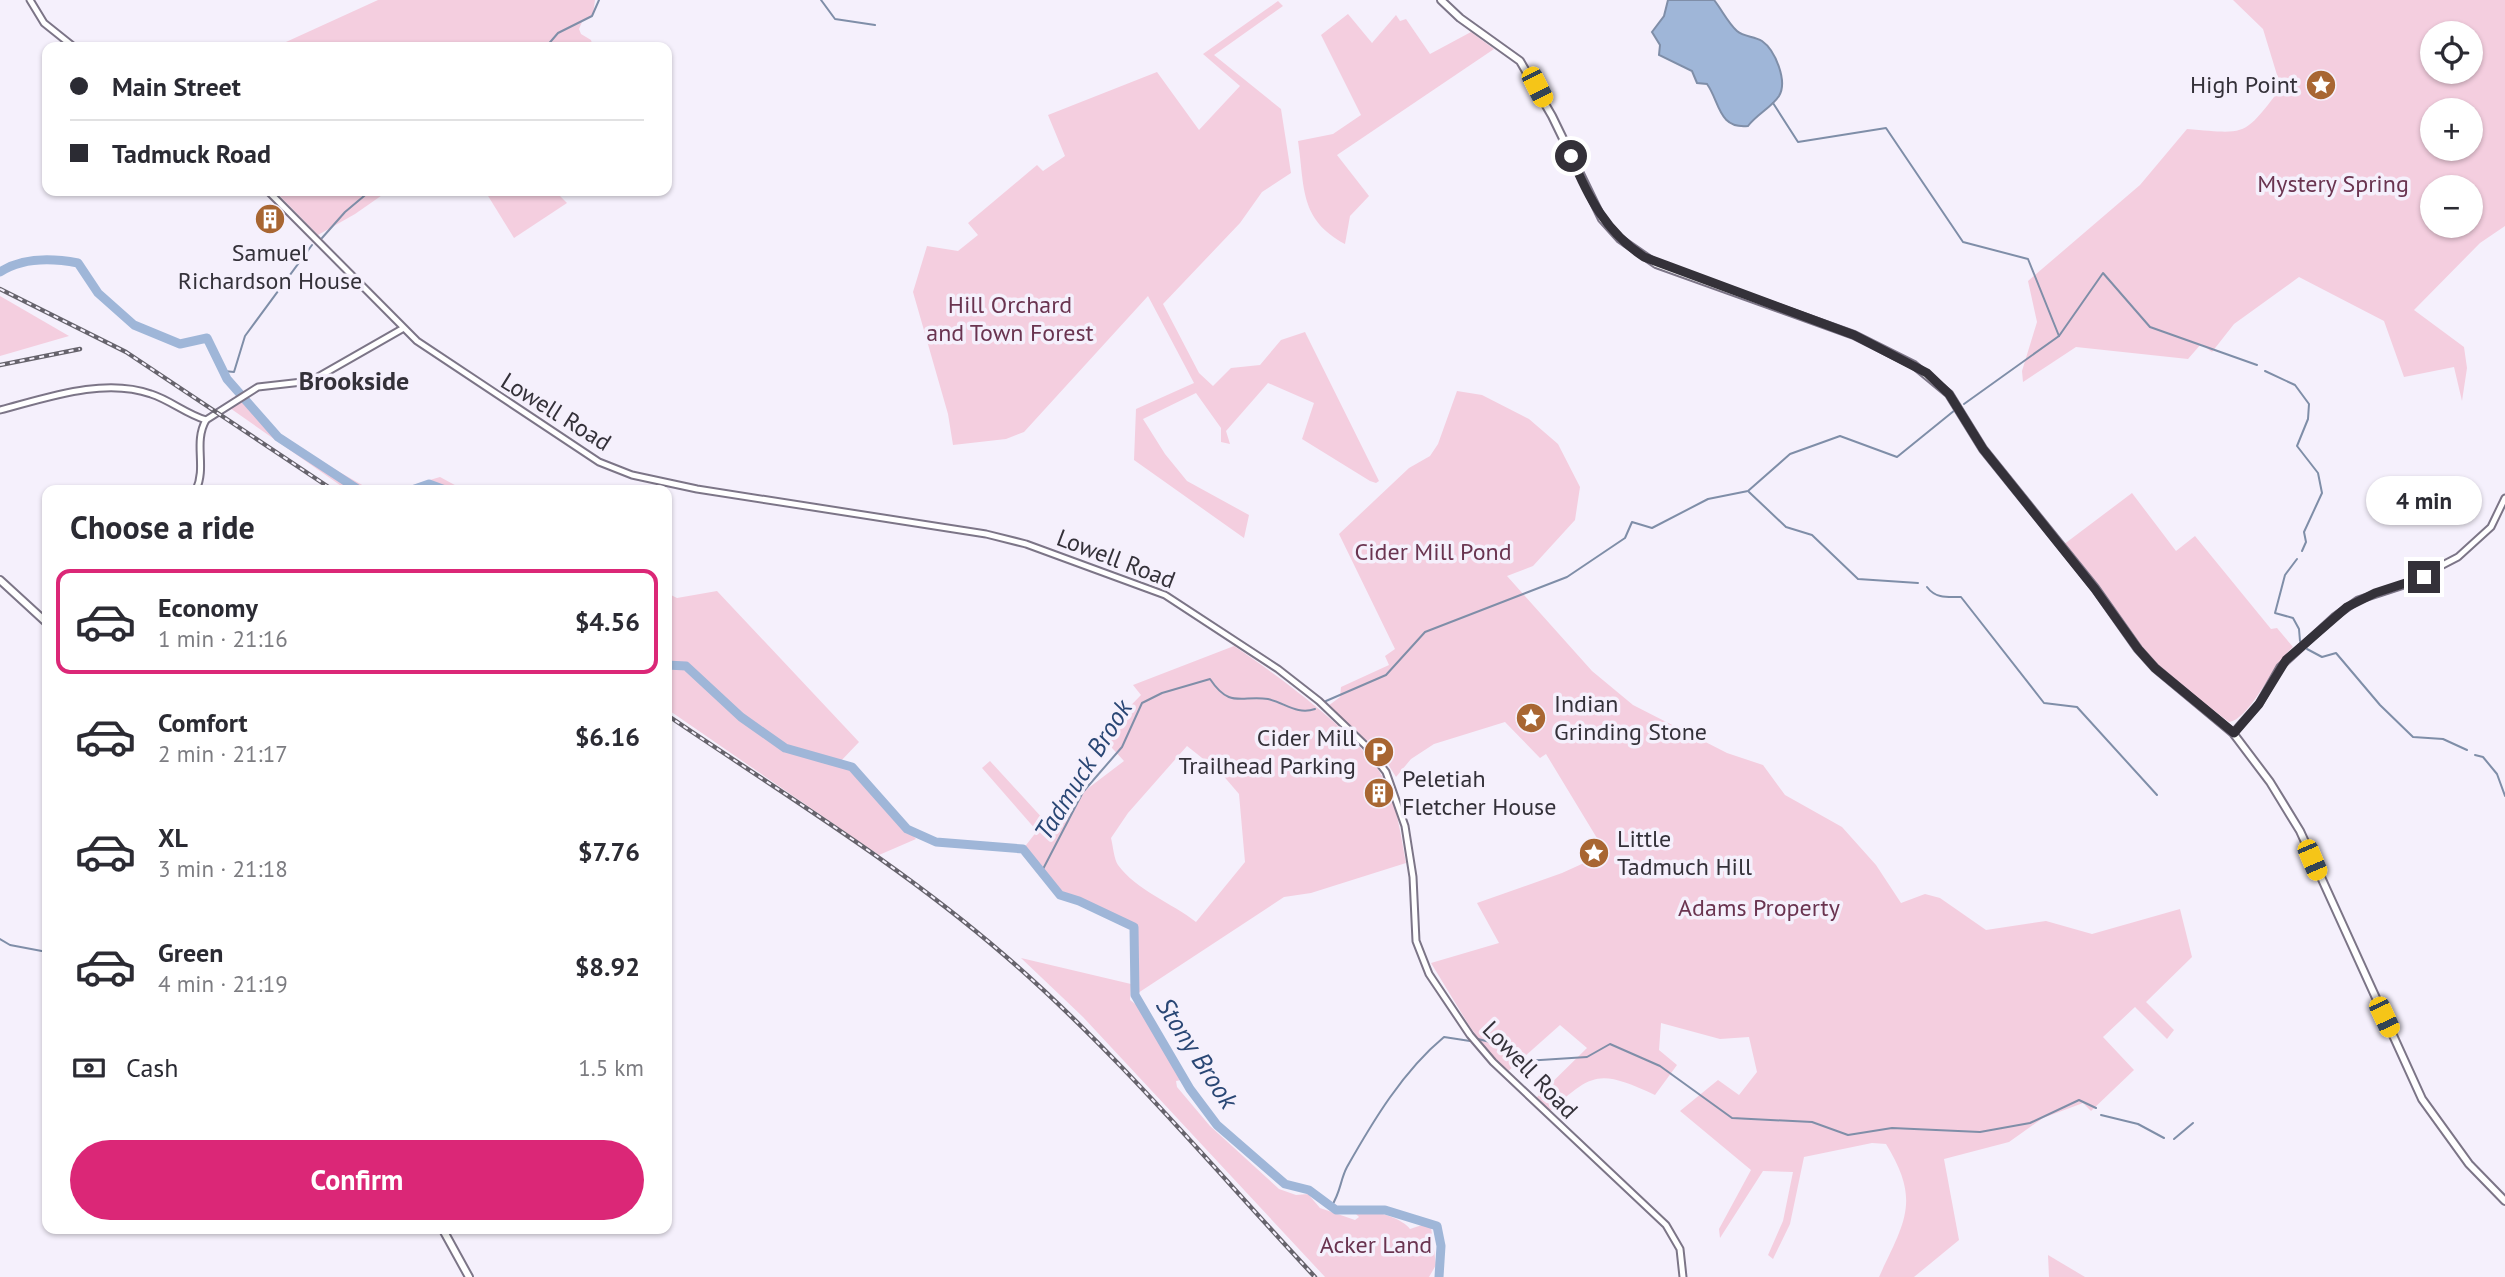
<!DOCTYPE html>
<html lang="en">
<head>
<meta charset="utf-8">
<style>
	body { margin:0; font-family:"PT Sans",sans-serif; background:#f2f2f3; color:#2b2b33; height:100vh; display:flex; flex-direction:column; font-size:26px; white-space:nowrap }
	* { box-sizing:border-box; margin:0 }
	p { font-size:23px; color:#7c7c81 }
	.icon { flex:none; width:38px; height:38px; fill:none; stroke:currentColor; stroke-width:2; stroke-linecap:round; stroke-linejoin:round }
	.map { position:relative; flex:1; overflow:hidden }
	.panel { position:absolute; left:42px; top:485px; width:630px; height:749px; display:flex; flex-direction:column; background:#fff; border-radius:14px; box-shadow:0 2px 5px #0004 }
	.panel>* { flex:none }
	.guide { position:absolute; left:42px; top:42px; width:630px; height:154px; border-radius:14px; box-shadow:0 2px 5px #0004; display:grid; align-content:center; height:154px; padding:0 28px; background:#fff }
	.controls { position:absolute; left:2420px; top:21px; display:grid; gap:14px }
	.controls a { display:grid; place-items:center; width:63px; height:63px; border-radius:50%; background:#fff; box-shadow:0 2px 5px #0004; font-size:35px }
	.end { position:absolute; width:32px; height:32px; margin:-16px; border:9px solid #343139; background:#fff; box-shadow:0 0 0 4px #fff }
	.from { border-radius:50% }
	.bubble { position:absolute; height:49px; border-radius:24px; background:#fff; box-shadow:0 2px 5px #0004; font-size:23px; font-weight:800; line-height:49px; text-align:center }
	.car { position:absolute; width:21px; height:42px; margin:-21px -10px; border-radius:9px; box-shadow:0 0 5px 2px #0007; background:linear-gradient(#f5c518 24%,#345 0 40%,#f5c518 0 76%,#345 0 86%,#f5c518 0) }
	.guide b { display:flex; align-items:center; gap:24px; height:66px; font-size:26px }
	.guide b+b { border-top:2px solid #e1e1e2 }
	.guide i { width:18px; height:18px; background:#2b2b33 }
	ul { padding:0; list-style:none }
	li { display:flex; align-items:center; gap:21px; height:105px; margin:0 14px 10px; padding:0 14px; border:4px solid transparent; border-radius:14px }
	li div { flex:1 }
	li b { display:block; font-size:26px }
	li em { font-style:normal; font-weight:800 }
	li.on { border-color:#db2777 }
	li>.icon { width:63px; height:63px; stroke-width:1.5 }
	h2 { padding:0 28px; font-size:32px; line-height:84px }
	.pay { display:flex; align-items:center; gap:18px; height:77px; padding:0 28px; font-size:26px }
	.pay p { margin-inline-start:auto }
	.cta { display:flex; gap:14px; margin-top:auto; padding:14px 28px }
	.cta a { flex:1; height:80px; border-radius:42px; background:#db2777; color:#fff; font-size:28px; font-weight:800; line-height:80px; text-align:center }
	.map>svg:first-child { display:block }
</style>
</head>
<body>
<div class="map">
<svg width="2505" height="1277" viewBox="0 0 2505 1277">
	<rect width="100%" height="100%" fill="#f5f0fc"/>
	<!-- green -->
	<g fill="#f4cedf" fill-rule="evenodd">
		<path d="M378,0H595L593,15L582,22L579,29L581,34L591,40L593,47H275Z"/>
		<path d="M2233,0H2505V226L2480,243L2414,310L2464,347L2467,368L2462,401L2454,367L2404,377L2384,321L2299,277L2234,324L2212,352L2201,344L2188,359L2076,347L2023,382L2022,371L2037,322L2028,281L2140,185L2187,129C2248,134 2243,137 2281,88L2263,29ZM2432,33H2471V72H2432ZM2471,110V149H2432V110ZM2432,187H2471V226H2432Z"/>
		<path d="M1278,1L1283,6L1214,55L1281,109L1291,173L1262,192L1240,223L1163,304L1199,373L1213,386L1231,368L1260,365L1281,340L1305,332L1379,481L1376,483L1370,481L1302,439L1314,403L1268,383L1226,431L1230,444L1221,442V428L1196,393L1143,419L1165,454L1187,481L1249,515L1244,538L1134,460L1136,409L1194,383L1148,296L1024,432L1006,439L953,445L948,414L913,292L927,246L958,251L978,235L968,223L1037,165L1043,171L1065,156L1048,115L1157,72L1199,130L1240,86L1203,54Z"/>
		<path d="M1348,14L1372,43L1396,15L1400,21L1406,19L1430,54L1471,32L1494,49L1337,155L1369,196L1350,216L1345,244C1299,219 1305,188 1298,141L1333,134L1361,115L1321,35Z"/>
		<path d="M275,191H388L355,214L318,235Z"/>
		<path d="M485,191H555L567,203L514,238Z"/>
		<path d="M0,296L69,336L0,356Z"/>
		<path d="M1457,391L1482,395L1529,419L1558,444L1580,487L1575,520L1533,566L1507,576L1592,671L1633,705L1727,753L1763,765L1785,795L1842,827L1876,865L1901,903L1925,894L1940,898L1986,930L2046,921L2092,934L2180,909L2192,957L2146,1002L2174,1030L2167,1039L2135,1007L2103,1037L2134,1070L2091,1111L2083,1103L2043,1118L2009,1142L1944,1159L1959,1240L1914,1277H1879C1905,1221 1921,1201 1886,1144L1872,1143L1804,1157L1790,1224L1773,1259L1768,1255L1783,1221L1793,1172L1763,1171L1720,1238L1719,1229L1751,1170L1680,1111L1718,1080L1739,1095L1757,1072L1749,1037L1720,1039L1661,1023L1659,1050L1677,1065L1655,1095C1598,1069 1593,1072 1547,1114L1533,1101L1587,1048L1560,1025L1505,1074L1470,1027L1431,963L1499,943L1477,903L1562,873L1606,853L1546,754L1540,758L1505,722L1434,744L1411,759L1396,777L1381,753L1328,706L1340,697L1341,687L1389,665L1385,656L1395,649L1339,534L1409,468L1430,456L1438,444Z"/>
		<path d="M239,397L278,437L371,490H347L227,406Z"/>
		<path d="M440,477L464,490H396Z"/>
		<path d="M2132,493L2176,551L2195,536L2271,629L2277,628L2293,647C2273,664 2250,719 2229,722L2164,673L2146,654L2063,545Z"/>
		<path d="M717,591L859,742L839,763L852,767L916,839L879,855L667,709V593L677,598Z"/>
		<path d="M1234,646C1277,675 1362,736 1385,781C1397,805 1401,837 1406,863L1311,893L1284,897L1135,995L1134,927L1079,901L1060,895L1023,849L1037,831L982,768L990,761L1045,821L1124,761L1101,736L1141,695L1133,685ZM1187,746L1221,773L1239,794L1245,862L1196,922C1172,903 1136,890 1118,865C1114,859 1113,846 1111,838L1128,813Z"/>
		<path d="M1021,958L1131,984L1130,1000L1138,1006L1180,1075L1181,1080L1176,1081L1177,1087L1210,1126L1279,1189L1296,1195L1308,1194L1320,1208L1355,1220L1359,1217L1354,1212C1369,1208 1401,1217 1410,1229L1422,1225L1431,1227L1436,1265L1429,1277H1325L1083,1017Z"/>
		<path d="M2048,1255L2085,1277H2049Z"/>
	</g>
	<!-- water -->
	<path fill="#9fb6d8" stroke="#7f8ea8" stroke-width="2" d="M1668,0H1714C1722,10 1728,23 1737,31C1744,37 1754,36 1762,41C1775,50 1788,81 1779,96C1771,108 1757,114 1748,126C1718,129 1720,102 1707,84L1697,83L1692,71L1659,55L1660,45L1652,32L1664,16Z"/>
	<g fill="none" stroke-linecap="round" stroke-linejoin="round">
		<!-- stream -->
		<g stroke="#7f8ea8" stroke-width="2">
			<path d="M821,0L835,19L875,25"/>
			<path d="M546,47L558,33L592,16L599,0"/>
			<path d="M1773,103L1798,142L1886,128L1963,242L2028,259L2059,336"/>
			<path d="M322,238L345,212L370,191"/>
			<path d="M224,371L234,372L245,336L312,245"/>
			<path d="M2265,371L2295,385L2309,404L2308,419L2297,446L2318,473L2322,493L2304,532L2306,542L2302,551"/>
			<path d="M1964,404L2059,336L2103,273L2150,327L2257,365"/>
			<path d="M1749,492L1786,527L1812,535L1858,579L1918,583"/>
			<path d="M2297,559L2285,575L2275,613L2293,618L2299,629L2300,641"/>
			<path d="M1927,587C1936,599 1948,597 1961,597L2044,703L2077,707L2157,795"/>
			<path d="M2307,649L2322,657L2336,653L2380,705L2413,737L2443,739L2467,750"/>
			<path d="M1326,701L1386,675L1425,632L1567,577L1625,538L1632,522L1652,528L1708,499L1748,491L1790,454L1840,436L1897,457L1955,410"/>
			<path d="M2475,755L2483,757L2497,774L2505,796"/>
			<path d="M1042,871L1083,792L1122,747L1142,703L1162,693L1210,679C1230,709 1241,695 1268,699C1285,703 1297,715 1315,709"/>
			<path d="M0,939L10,945L47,952"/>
			<path d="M1478,1039L1490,1042L1525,1061L1587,1057L1610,1044L1660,1066L1732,1118L1812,1122L1848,1135L1892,1128L1980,1132L2030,1123L2079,1100L2096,1108"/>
			<path d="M2101,1115L2138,1124L2164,1138"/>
			<path d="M2174,1139L2193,1123"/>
			<path d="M1331,1207C1341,1192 1340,1180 1347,1167C1373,1121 1403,1071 1444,1037L1470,1041"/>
		</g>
		<!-- river -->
		<g stroke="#9fb6d8" stroke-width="9">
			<path d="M0,272C23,257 52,258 78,263L98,293L134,325L180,344L207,338L227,379L278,437L359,490"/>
			<path d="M412,490L429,484L445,490"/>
			<path d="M667,665L686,666L741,717L785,748L852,767L907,829L936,842L1023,849L1060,895L1079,901L1134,927L1135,995L1190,1089L1217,1125L1285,1184L1309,1190L1336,1210H1385L1437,1226L1441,1246L1439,1277"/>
		</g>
		<!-- tertiary casing -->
		<g stroke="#7c7587" stroke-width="9">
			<g id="tertiary">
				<path d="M30,0L44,23L74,47"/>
				<path d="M268,191L417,341L599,462L632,475L697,489L986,534L1026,544L1165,595L1278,669L1319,701L1365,745L1386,772L1405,826L1413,877L1416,941L1429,974L1470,1035L1493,1062L1666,1225L1680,1249L1683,1277"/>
				<path d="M0,410C46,398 104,377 151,394C170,400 186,414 206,420L258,387L311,381L402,329"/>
				<path d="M196,490C207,466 193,443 206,420"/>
				<path d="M2233,733L2259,704L2280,667L2334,617L2358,600L2404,585L2458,557L2491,527L2505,498"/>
			</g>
		</g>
		<!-- secondary casing -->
		<g stroke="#7c7587" stroke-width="10">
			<g id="secondary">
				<path d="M1441,0L1460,18L1520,61L1552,116L1602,219L1620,239L1656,264L1854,335L1914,365L1949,394L1983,449L2095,588L2138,649L2155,668L2233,733L2270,782L2300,831L2422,1099L2469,1164L2505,1201"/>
				<path d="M0,580L47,623"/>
				<path d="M442,1228L469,1277"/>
			</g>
		</g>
		<!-- tertiary -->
		<use href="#tertiary" stroke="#fff" stroke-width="5"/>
		<!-- secondary -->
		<use href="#secondary" stroke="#fff" stroke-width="6"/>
		<!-- rail casing -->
		<g stroke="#66636c" stroke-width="4.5">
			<g id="rail">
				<path d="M0,289L126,352L333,490"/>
				<path d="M0,365L80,349"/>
				<path d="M667,715C780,792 899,864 1003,954C1116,1051 1213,1168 1315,1277"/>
			</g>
		</g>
		<!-- rail -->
		<use href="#rail" stroke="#f5f0fc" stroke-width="2" stroke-dasharray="5" stroke-linecap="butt"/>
	</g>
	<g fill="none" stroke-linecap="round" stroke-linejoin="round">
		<!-- route -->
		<path stroke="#343139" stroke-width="9" d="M1571,156C1588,197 1606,232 1644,257L1854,335L1927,373L1949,394L1983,449L2095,589L2138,649L2155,668L2234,733L2259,704L2286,660L2347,607L2375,593L2424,577"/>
	</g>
	<!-- icons -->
	<defs>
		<g id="sight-disc" transform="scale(1.575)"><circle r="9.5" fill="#a86632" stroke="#f5f0fc"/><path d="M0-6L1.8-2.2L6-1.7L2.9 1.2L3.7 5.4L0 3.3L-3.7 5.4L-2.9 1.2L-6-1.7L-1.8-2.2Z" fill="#fff"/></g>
		<g id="building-disc" transform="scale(1.575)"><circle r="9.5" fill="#a86632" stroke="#f5f0fc"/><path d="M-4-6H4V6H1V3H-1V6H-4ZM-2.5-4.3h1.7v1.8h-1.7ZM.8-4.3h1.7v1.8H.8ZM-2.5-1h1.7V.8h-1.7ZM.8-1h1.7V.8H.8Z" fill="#fff"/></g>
		<g id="parking-disc" transform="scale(1.575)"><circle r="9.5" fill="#a86632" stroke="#f5f0fc"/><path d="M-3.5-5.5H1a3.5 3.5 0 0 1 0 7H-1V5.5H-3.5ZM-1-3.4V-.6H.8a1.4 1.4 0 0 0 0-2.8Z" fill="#fff"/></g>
	</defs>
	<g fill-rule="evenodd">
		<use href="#sight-disc" x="2321" y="85"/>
		<use href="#building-disc" x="270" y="219"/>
		<use href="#sight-disc" x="1531" y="718"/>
		<use href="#parking-disc" x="1379" y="752"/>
		<use href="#building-disc" x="1379" y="793"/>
		<use href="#sight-disc" x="1594" y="853"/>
	</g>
	<g text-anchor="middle" stroke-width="7" stroke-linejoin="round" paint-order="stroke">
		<!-- poi labels -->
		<g font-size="24" fill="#343139" stroke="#f5f0fc" text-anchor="start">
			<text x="2298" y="93" text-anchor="end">High Point</text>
			<text x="270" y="261" text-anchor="middle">Samuel<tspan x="270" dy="28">Richardson House</tspan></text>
			<text x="1554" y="712">Indian<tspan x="1554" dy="28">Grinding Stone</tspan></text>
			<text x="1356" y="746" text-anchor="end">Cider Mill<tspan x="1356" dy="28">Trailhead Parking</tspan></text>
			<text x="1402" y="787">Peletiah<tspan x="1402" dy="28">Fletcher House</tspan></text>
			<text x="1617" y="847">Little<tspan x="1617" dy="28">Tadmuch Hill</tspan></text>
		</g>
		<!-- park labels -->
		<g font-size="24" fill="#6a3450" stroke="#f5f0fc">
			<text x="2333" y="192">Mystery Spring</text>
			<text x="1010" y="313">Hill Orchard<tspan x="1010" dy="28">and Town Forest</tspan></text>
			<text x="1433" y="560">Cider Mill Pond</text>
			<text x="1759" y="916">Adams Property</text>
			<text x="1376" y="1253">Acker Land</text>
		</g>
		<!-- street labels -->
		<g font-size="24" fill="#343139" stroke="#f5f0fc">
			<text transform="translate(556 412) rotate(32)" y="8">Lowell Road</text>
			<text transform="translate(1116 559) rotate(21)" y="8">Lowell Road</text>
			<text transform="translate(1530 1070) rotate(46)" y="8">Lowell Road</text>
		</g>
		<!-- neighbourhood labels -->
		<g font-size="26" font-weight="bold" fill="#343139" stroke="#f5f0fc">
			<text x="354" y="390">Brookside</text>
		</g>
		<!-- water labels -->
		<g font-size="26" font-style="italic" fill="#294674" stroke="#f5f0fc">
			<text transform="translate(1083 770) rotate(-58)" y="9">Tadmuck Brook</text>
			<text transform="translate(1197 1053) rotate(57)" y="9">Stony Brook</text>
		</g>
	</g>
</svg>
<div class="controls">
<a><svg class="icon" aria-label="locate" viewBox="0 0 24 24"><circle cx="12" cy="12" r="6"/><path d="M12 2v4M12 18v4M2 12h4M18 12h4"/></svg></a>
<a>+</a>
<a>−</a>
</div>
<i class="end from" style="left:1571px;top:156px"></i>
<i class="end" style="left:2424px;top:577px"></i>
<div class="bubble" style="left:2366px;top:476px;width:116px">4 min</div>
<i class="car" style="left:1537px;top:87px;rotate:153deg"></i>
<i class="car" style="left:2312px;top:860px;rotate:157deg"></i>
<i class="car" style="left:2384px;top:1017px;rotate:155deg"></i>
<div class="guide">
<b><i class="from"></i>Main Street</b>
<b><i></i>Tadmuck Road</b>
</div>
<section class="panel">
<h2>Choose a ride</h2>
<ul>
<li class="on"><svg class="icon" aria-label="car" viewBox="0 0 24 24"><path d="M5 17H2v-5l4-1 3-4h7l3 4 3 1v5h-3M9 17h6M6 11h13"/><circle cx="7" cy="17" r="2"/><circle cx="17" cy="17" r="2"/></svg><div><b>Economy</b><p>1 min · 21:16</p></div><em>$4.56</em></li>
<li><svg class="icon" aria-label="car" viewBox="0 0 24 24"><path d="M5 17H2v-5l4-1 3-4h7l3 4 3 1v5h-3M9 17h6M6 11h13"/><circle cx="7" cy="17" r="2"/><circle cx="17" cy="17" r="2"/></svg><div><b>Comfort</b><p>2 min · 21:17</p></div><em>$6.16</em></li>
<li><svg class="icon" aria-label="car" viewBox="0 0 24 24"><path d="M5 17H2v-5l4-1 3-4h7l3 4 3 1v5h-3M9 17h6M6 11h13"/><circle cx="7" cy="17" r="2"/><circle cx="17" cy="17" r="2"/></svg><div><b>XL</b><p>3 min · 21:18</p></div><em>$7.76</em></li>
<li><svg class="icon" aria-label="car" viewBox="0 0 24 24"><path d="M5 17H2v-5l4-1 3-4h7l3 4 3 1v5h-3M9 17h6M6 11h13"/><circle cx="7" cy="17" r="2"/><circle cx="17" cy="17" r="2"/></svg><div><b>Green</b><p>4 min · 21:19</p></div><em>$8.92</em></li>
</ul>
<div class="pay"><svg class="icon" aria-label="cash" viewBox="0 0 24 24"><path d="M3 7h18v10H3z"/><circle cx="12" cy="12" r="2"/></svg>Cash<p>1.5 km</p></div>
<div class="cta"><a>Confirm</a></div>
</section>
</div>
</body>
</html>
